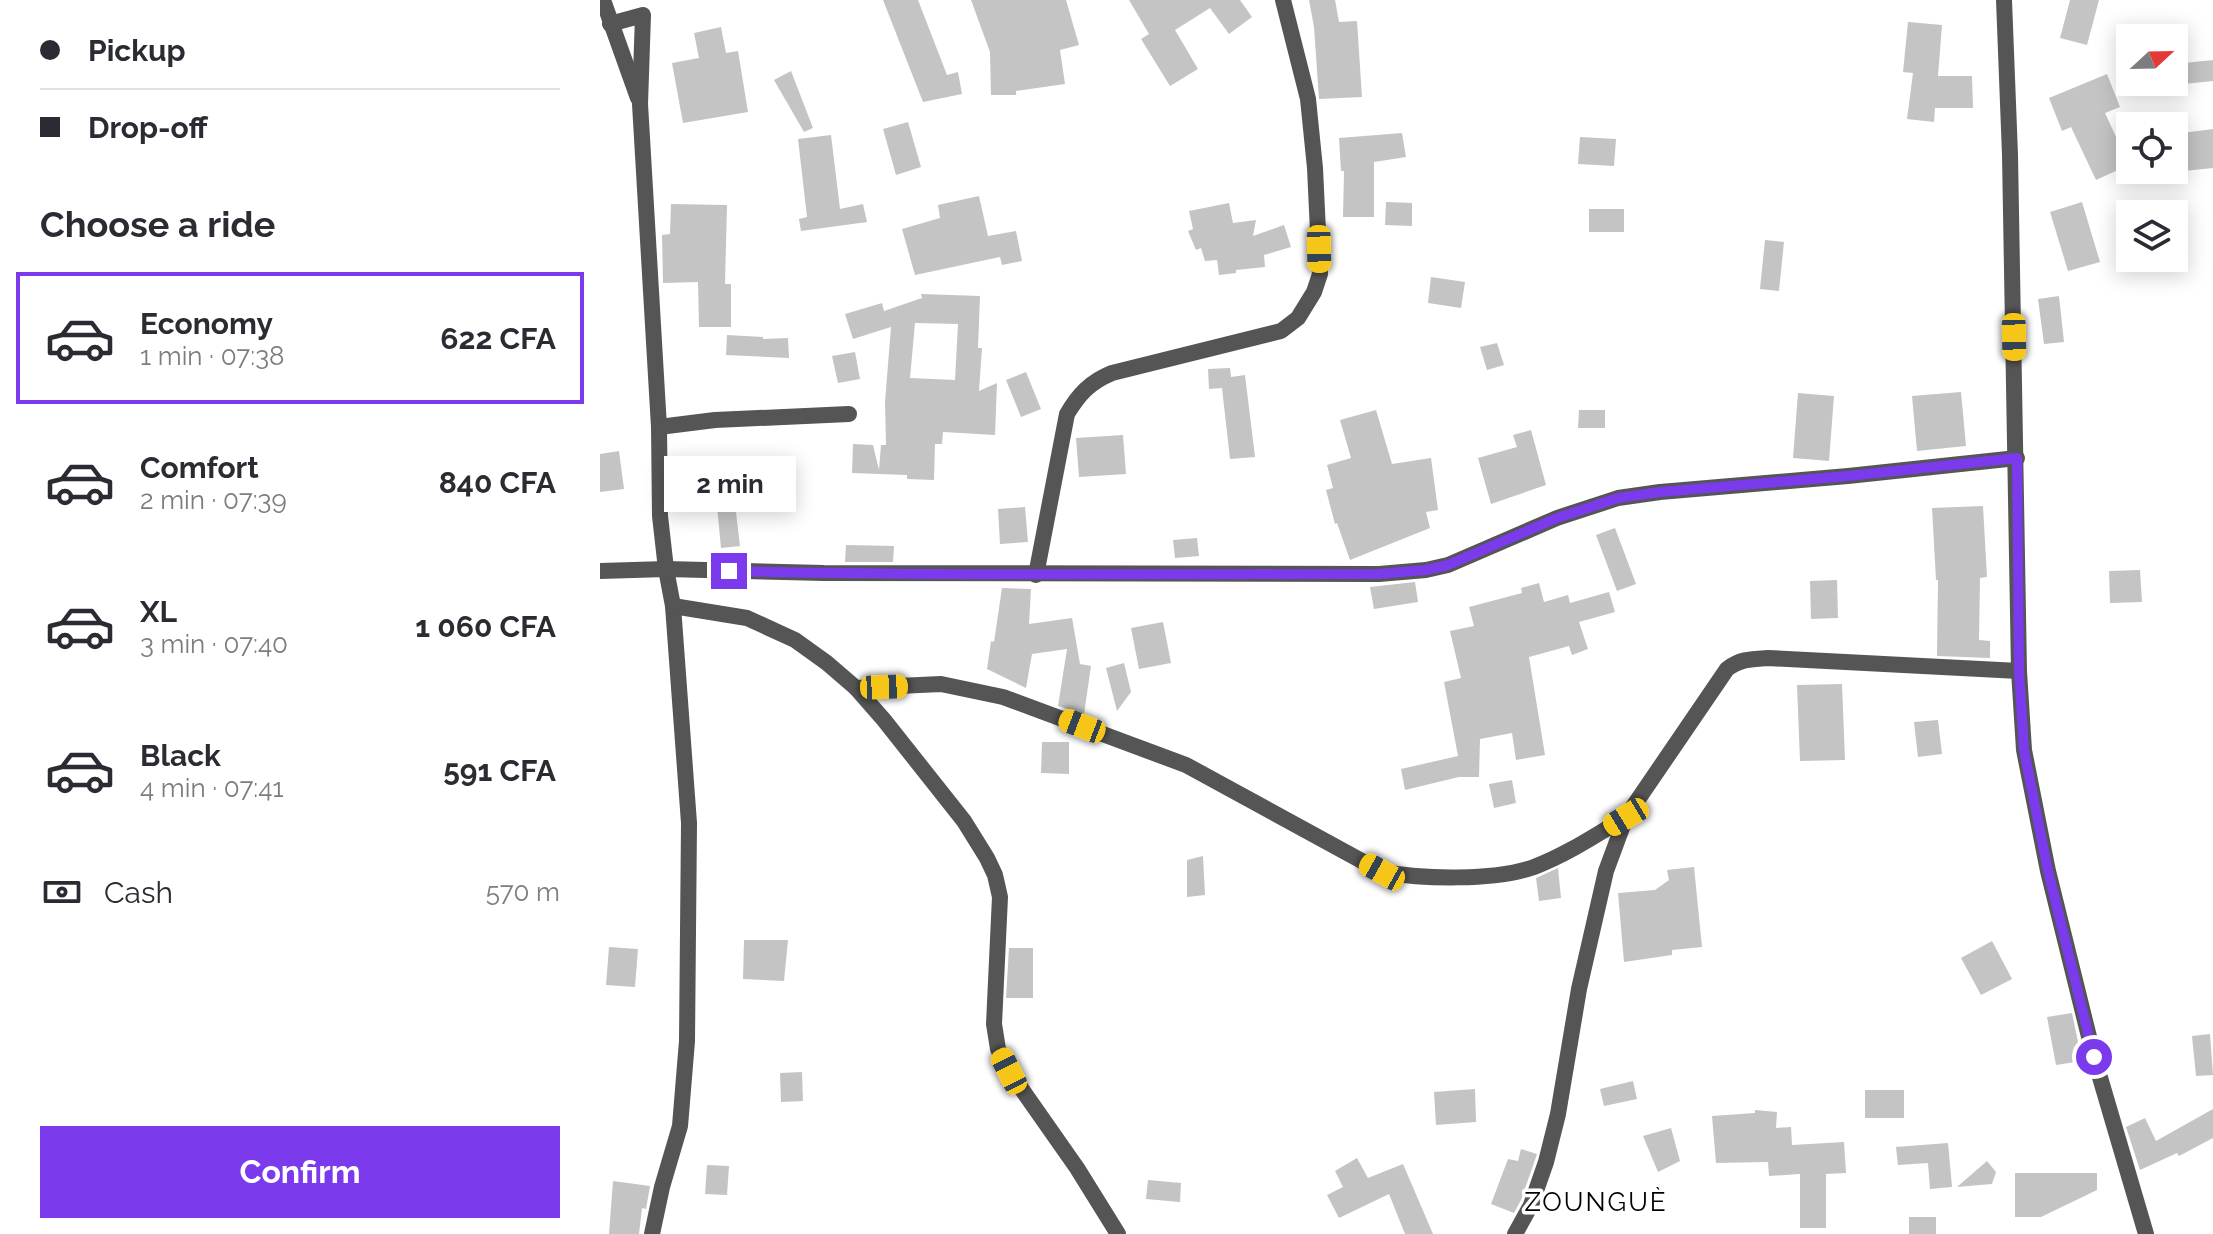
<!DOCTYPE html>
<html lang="en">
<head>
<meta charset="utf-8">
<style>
	body { margin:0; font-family:Raleway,sans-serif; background:#f7f7f7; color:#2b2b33; height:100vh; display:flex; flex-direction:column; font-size:30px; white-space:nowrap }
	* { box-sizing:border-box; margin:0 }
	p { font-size:26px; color:#7c7c81 }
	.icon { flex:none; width:44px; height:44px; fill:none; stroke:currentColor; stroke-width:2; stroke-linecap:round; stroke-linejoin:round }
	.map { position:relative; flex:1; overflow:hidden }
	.panel { display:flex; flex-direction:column; background:#fff; width:600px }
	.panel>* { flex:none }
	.hud { display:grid; align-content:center; height:176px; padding:0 40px; background:#fff }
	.needle { width:52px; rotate:68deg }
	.tools { position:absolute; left:1516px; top:24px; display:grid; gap:16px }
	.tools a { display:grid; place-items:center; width:72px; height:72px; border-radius:0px; background:#fff; box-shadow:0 4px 20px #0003; font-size:40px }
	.end { position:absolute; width:36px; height:36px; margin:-18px; border:10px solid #7c3aed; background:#fff; box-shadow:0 0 0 4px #fff }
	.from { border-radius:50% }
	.bubble { position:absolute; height:56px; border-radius:0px; background:#fff; box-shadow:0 4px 20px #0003; font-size:26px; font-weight:700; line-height:56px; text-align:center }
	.car { position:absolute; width:24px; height:48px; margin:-24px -12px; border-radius:10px; box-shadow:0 0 6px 2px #0007; background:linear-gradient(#f5c518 24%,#345 0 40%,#f5c518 0 76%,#345 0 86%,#f5c518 0) }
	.hud b { display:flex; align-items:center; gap:28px; height:76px; font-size:30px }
	.hud b+b { border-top:2px solid #e1e1e2 }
	.hud i { width:20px; height:20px; background:#2b2b33 }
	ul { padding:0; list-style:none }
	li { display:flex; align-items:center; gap:24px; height:132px; margin:0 16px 12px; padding:0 24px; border:4px solid transparent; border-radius:0px }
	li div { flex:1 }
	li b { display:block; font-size:30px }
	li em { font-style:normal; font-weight:700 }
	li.on { border-color:#7c3aed }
	li>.icon { width:72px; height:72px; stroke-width:1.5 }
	h2 { padding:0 40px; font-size:36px; line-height:96px }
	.pay { display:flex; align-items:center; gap:20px; height:88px; padding:0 40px; font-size:30px }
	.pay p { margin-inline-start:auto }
	.primary-button { display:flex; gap:16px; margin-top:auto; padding:16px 40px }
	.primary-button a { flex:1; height:92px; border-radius:0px; background:#7c3aed; color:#fff; font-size:32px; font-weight:700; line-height:92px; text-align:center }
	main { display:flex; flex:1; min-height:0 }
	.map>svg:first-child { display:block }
</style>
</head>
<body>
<main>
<section class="panel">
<div class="hud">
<b><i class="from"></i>Pickup</b>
<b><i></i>Drop-off</b>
</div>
<h2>Choose a ride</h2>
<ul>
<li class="on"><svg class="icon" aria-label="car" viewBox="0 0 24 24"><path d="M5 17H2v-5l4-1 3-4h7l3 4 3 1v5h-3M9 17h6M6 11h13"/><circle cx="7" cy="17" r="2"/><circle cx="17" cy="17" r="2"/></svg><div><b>Economy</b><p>1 min · 07:38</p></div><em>622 CFA</em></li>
<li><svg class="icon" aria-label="car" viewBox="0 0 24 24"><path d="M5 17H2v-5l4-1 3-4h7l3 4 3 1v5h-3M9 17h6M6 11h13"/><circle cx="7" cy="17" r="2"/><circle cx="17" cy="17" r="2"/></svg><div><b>Comfort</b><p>2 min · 07:39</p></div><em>840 CFA</em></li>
<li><svg class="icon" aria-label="car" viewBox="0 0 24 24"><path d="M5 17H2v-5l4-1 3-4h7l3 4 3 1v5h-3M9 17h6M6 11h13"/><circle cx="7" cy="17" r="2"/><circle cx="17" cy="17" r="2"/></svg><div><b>XL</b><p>3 min · 07:40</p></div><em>1 060 CFA</em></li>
<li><svg class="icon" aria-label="car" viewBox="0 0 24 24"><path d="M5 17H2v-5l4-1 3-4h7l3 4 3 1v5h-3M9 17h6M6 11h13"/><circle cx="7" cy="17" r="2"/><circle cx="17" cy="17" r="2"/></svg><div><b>Black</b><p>4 min · 07:41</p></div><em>591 CFA</em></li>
</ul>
<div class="pay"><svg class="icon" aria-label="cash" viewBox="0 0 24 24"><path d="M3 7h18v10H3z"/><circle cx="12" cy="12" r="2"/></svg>Cash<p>570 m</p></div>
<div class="primary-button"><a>Confirm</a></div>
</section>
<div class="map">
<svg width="1613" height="1234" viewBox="0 0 1613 1234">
	<rect width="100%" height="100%" fill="#fff"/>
	<!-- building -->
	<g fill="#c4c4c4" fill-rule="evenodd">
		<path d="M283,0H318L347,75L358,72L362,94L323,102Z"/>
		<path d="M371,0H466L479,45L460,50L465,84L416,91V95H391L390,52Z"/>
		<path d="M529,0H640L652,17L629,34L610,8L575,30L598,69L570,86L541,39L549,34Z"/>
		<path d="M709,0H735L739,22L757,21L762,97L719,99L714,27Z"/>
		<path d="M1470,0H1499L1487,45L1460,38Z"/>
		<path d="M1308,22L1342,25L1338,76H1372L1373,108H1335L1334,122L1307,119L1313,73L1303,72Z"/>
		<path d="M121,27L126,53L138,51L148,112L83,123L72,63L99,58L94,33Z"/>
		<path d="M1613,60V81L1574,85V64Z"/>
		<path d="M191,71L213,128L204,132L174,80Z"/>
		<path d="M1507,74L1520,107L1505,113L1529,165L1496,180L1471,127L1462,131L1449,98Z"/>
		<path d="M308,122L321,167L296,175L283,129Z"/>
		<path d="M1613,129V168L1574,172V134Z"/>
		<path d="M802,133L806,157L774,162V217H743L744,171H741L739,138Z"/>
		<path d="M231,135L240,209L263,204L267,222L201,231L199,219L207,217L198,139Z"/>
		<path d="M980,137L1016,139L1014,166L978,164Z"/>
		<path d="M379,196L388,236L416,231L422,261L402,265L400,257L315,275L302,229L340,218L338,205Z"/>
		<path d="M786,202L812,203V226L785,225Z"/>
		<path d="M1482,202L1500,262L1468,271L1450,212Z"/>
		<path d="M629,203L633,223L656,220L653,236L684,225L691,247L664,255L665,267L636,270V273L619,275L617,260L605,261L601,248L596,250L588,231L593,229L589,211Z"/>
		<path d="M71,204L127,205L125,284H131V327H99L98,282L63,283L62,235L70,234Z"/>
		<rect x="989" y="209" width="35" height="23"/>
		<path d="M1165,240L1184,242L1179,291L1160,289Z"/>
		<path d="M831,277L865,282L861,308L828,303Z"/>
		<path d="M321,294L380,296L378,348H382L379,391L397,383L395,435L343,432L342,444H335L334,480L307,479V475L252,473L253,444L273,445L279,470L281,445H286L285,402L291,327L253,339L245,314L282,303L284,311L322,298ZM315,323L358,324L355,380L310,378Z"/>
		<path d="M1459,296L1464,342L1444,344L1438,299Z"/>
		<path d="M127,335L163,337V339L188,338L189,358L126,355Z"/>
		<path d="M897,343L904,365L887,370L880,347Z"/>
		<path d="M255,352L260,379L238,383L232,356Z"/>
		<path d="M630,368L631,377L645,375L655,457L630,459L622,388L609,389L608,369Z"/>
		<path d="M426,372L441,409L421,417L406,380Z"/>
		<path d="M1361,392L1366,446L1317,451L1312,396Z"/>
		<path d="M1198,393L1234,396L1229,461L1193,458Z"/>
		<path d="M776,410L792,464L831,458L838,510L826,512L830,528L750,560L737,523L735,524L726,490L733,488L727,465L751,458L740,420Z"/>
		<path d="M979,410H1005V428H978Z"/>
		<path d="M931,430L946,485L891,504L878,458L917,447L913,435Z"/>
		<path d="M523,435L526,474L479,477L476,438Z"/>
		<path d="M19,451L24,489L0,492V454Z"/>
		<path d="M73,482L91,483L88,512L71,510Z"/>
		<path d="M135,504L140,546L121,548L117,506Z"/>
		<path d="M1383,506L1387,577L1380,578L1379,640L1390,641V658L1337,656L1338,580H1336L1332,508Z"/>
		<path d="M425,507L428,542L400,544L398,509Z"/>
		<path d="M1015,528L1036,584L1017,591L996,535Z"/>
		<path d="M597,538L599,556L575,558L573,540Z"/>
		<path d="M246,545L294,546L293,562H245Z"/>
		<path d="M1540,570L1542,602L1510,603L1509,571Z"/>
		<path d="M1237,580L1238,618L1211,619L1210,581Z"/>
		<path d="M815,582L818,602L774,609L770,587Z"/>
		<path d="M939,583L944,602L968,595L970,603L1009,592L1015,612L979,622L988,649L972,655L969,646L929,657L945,755L916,760L912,733L880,739L879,777H859L805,790L801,769L858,756L844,682L861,678L850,631L874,626L869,607L922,593L921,588Z"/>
		<path d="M402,588L431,589L429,624L472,618L480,664L491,666L484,714L458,706L467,649L432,654L426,688L387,669L391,641L394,642Z"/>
		<path d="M563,622L571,663L539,669L531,628Z"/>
		<path d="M524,663L531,692L517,711L506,668Z"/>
		<path d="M1242,684L1245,760L1200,761L1197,685Z"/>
		<path d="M1338,720L1342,754L1318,757L1314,722Z"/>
		<path d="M442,742H469V774L441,773Z"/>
		<path d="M912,780L916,803L894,808L889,784Z"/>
		<path d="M603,856L605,895L587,897V860Z"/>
		<path d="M1094,867L1102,947L1072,950V955L1024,962L1018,893L1055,890L1069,880L1067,870Z"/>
		<path d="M958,868L961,898L939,901L936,878Z"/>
		<path d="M144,940H188L184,981L143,979Z"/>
		<path d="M1392,941L1412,979L1381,995L1361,958Z"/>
		<path d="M9,947L38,949L35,987L6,985Z"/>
		<path d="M409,948H433V998H406Z"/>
		<path d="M1472,1013L1482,1061L1456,1065L1447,1017Z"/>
		<path d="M1610,1034L1613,1075L1596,1076L1592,1036Z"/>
		<path d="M202,1072L203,1101L181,1102L180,1073Z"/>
		<path d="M1033,1081L1037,1099L1004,1106L1000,1089Z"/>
		<path d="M875,1089L876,1122L836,1125L834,1092Z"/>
		<rect x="1265" y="1090" width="39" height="28"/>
		<path d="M1613,1109V1138L1579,1156L1577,1153L1540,1170L1526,1127L1545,1118L1556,1141Z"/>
		<path d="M1155,1110L1177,1112L1176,1128L1191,1127L1192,1145L1244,1142L1246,1173L1226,1174V1228H1200V1174L1169,1176L1168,1162L1116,1163L1112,1116L1155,1113Z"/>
		<path d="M1071,1128L1080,1161L1058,1172L1043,1136Z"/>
		<path d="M1348,1143L1352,1187L1330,1189L1328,1163L1298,1165L1296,1147Z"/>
		<path d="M921,1149L937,1154L921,1200L914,1213L891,1204L908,1159L918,1161Z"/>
		<path d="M757,1158L768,1178L803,1164L833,1234H805L789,1194L739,1218L727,1195L743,1187L735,1171Z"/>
		<path d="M1387,1161L1396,1172L1392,1184L1357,1187Z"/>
		<path d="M107,1165L129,1166L127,1195L105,1194Z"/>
		<path d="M1415,1173H1497V1190L1441,1217H1415Z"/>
		<path d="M548,1180L581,1183L580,1202L546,1199Z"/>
		<path d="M13,1181L50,1186L46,1209L42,1208L39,1234H9Z"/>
		<rect x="1309" y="1217" width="27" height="17"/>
	</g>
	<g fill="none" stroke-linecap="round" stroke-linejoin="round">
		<!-- minor -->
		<g stroke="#555" stroke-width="16">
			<path d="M3,0L38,98"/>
			<path d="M1404,0L1410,155L1419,671L1424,750L1448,871L1494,1057L1546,1234"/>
			<path d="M10,24L43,15L40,104L59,427L60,516L66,569L73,606L89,823L87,1041L80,1126L62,1187L52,1234"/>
			<path d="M59,427L115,420L249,414"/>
			<path d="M0,571L66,569L224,573L779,574L826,570L848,565L957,518L1018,498L1060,492L1248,476L1417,458"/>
			<path d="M436,575L467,414C479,394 490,382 512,373L681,331L698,318L714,292L720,274L715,168L708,99L683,0"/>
			<path d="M73,606L147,618L195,640L227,663L256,688L284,720L364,821L387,858L395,875L400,897L394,1024L398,1049L409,1071L477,1168L518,1234"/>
			<path d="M256,688L341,684L403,697L586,765L782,872C824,879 893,881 934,867C966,855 996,835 1026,817"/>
			<path d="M915,1234L931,1205L946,1162L958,1114L979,989L1006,871L1026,817L1127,669C1140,659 1151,659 1168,658L1419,671"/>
		</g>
	</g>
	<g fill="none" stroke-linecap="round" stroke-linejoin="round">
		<!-- route -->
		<path stroke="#7c3aed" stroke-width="10" d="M129,571C346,576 562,574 779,574L826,570L848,565L957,518L1018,498L1060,492L1248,476L1417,458L1419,671L1424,750L1448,871L1494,1057"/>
	</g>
	<g text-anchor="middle" stroke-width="7" stroke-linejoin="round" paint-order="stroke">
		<!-- quarter labels -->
		<g font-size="26" letter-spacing="2" fill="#000" stroke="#fff">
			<text x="996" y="1211">ZOUNGUÈ</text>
		</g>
	</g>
</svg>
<div class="tools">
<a><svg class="needle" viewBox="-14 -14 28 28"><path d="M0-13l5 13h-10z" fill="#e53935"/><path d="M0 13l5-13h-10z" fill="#7c7c81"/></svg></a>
<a><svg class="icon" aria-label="locate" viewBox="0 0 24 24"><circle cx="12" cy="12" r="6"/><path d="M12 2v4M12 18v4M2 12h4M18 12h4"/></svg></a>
<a><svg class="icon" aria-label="layers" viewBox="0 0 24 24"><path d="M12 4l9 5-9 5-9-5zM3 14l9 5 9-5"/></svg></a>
</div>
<i class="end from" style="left:1494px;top:1057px"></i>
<i class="end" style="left:129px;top:571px"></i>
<div class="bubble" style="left:64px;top:456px;width:132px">2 min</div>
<i class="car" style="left:719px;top:249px;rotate:179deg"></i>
<i class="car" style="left:1414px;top:337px;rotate:179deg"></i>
<i class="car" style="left:284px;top:687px;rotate:88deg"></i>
<i class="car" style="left:482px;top:726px;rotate:291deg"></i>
<i class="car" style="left:1026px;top:817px;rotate:239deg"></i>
<i class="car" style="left:782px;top:872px;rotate:299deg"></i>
<i class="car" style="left:409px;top:1071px;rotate:333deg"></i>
</div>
</main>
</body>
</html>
